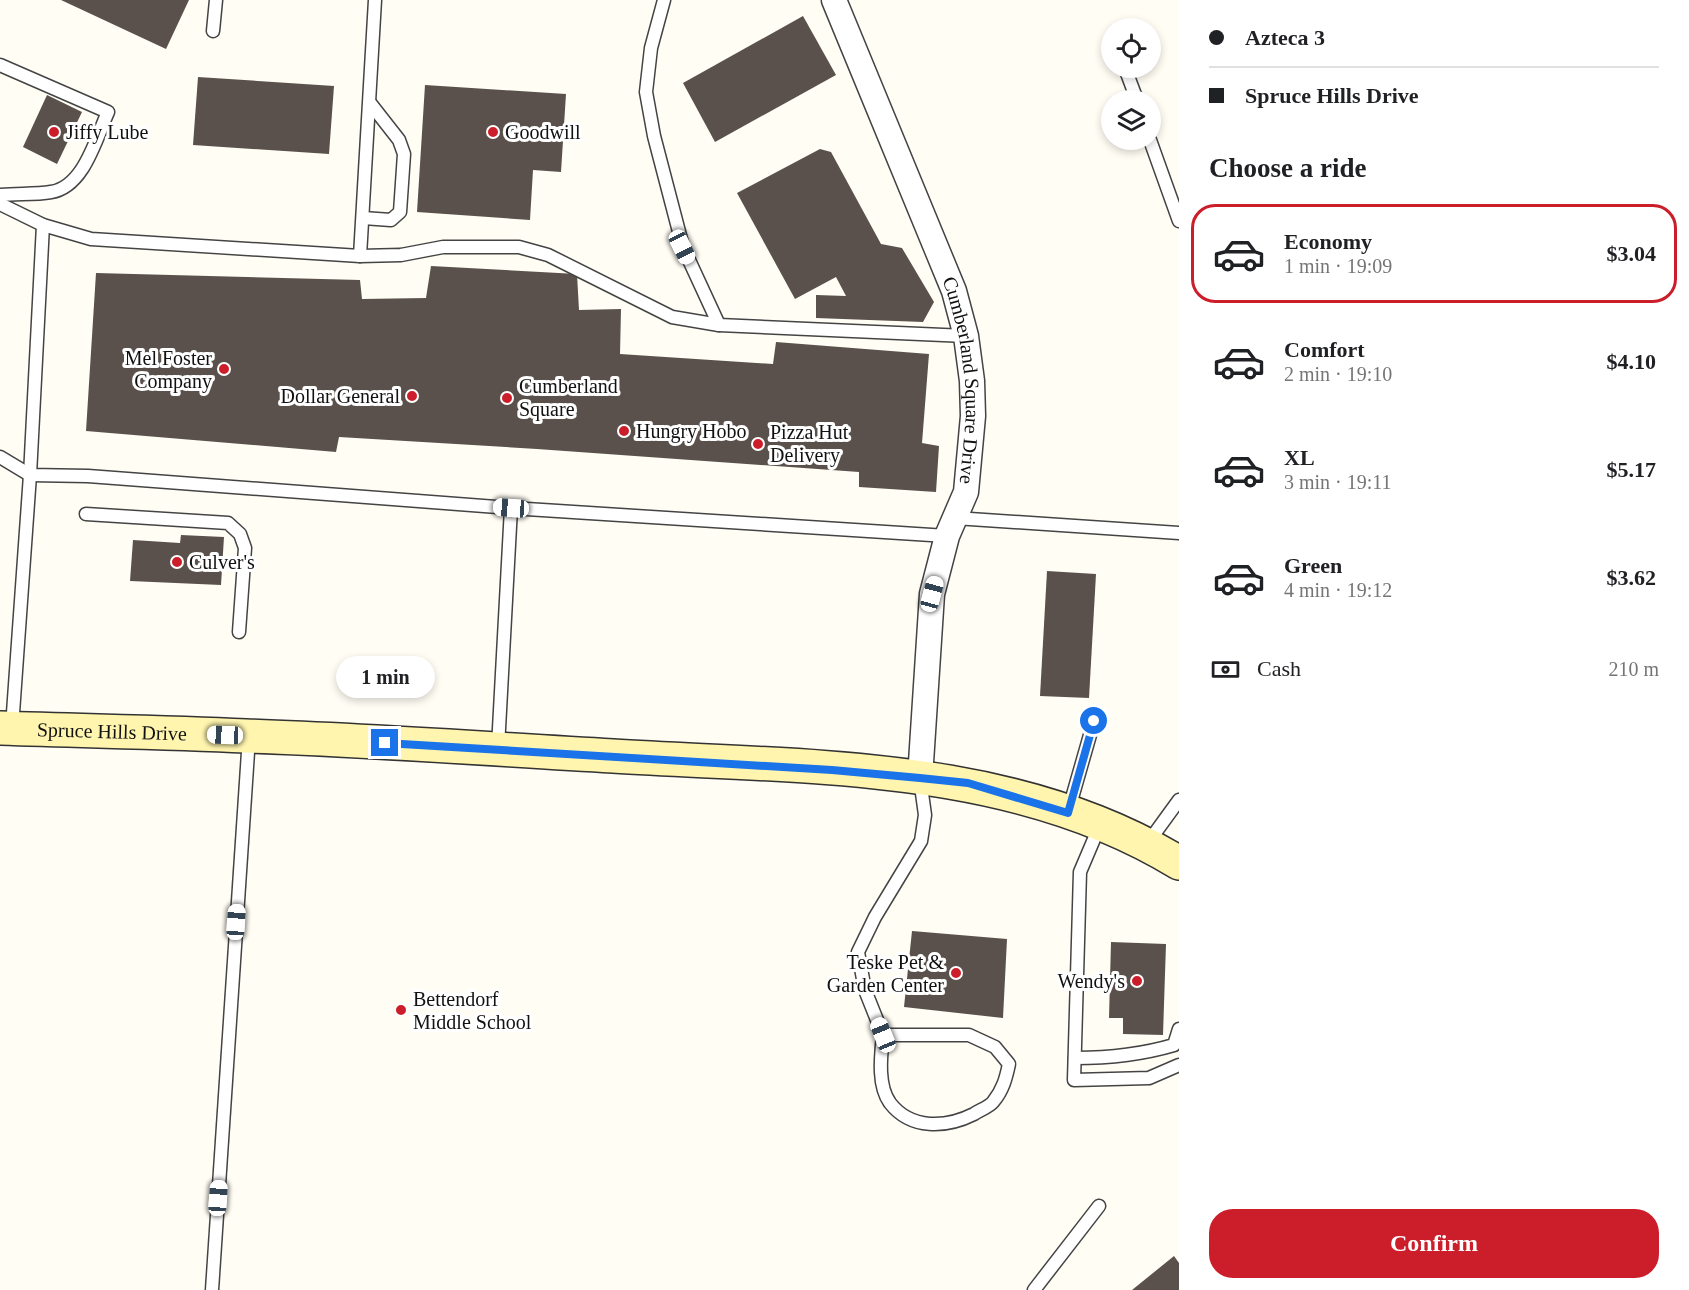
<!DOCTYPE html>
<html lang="en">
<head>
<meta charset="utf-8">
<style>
	body { margin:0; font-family:Georgia,serif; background:#f6f6f6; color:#202124; height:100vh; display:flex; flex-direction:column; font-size:22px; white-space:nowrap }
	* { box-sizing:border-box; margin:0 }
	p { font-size:20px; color:#757577 }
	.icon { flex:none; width:33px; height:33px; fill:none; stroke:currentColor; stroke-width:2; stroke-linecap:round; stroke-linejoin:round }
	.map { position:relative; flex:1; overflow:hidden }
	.side { display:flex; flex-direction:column; background:#fff; width:510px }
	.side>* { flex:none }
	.hud { display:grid; align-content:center; height:132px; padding:0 30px; background:#fff }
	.tools { position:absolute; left:1101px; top:18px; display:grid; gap:12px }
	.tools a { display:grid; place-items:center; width:60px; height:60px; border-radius:50%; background:#fff; box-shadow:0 3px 9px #0003; font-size:30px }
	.end { position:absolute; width:27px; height:27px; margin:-14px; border:8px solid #1a73e8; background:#fff; box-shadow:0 0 0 3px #fff }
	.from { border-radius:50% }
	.bubble { position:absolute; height:42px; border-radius:21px; background:#fff; box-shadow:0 3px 9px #0003; font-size:20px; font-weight:800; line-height:42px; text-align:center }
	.car { position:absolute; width:18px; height:36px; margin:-18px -9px; border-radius:8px; box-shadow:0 0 4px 2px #0007; background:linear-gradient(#fff 24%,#345 0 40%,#fff 0 76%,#345 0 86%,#fff 0) }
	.hud b { display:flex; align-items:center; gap:21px; height:57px; font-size:22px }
	.hud b+b { border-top:2px solid #e0e0e0 }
	.hud i { width:15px; height:15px; background:#202124 }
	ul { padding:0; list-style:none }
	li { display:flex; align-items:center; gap:18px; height:99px; margin:0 12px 9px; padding:0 18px; border:3px solid transparent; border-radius:24px }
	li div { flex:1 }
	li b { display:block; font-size:22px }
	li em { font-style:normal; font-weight:800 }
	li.active { border-color:#cb1e2a }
	li>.icon { width:54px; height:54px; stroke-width:1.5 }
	h2 { padding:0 30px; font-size:27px; line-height:72px }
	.pay { display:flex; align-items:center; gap:15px; height:66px; padding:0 30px; font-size:22px }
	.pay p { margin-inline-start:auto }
	.button { display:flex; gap:12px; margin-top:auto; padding:12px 30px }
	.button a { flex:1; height:69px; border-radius:24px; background:#cb1e2a; color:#fff; font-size:24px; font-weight:800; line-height:69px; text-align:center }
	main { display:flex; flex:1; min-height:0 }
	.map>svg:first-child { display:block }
</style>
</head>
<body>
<main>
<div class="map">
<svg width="1179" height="1290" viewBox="0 0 1179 1290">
	<rect width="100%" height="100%" fill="#fffdf4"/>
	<!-- building -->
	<g fill="#5a514c">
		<path d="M61,0H189L166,49Z"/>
		<path d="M803,16L836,75L715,142L683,83Z"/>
		<path d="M198,77L334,86L329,154L193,145Z"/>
		<path d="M425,85L566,94L561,172L533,170L530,220L417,212Z"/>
		<path d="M47,95L82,112L57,164L23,147Z"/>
		<path d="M820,149L831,152L881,244L902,248L934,302L923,322L816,318V295L846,296L836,277L795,299L737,193Z"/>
		<path d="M431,266L577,274L579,310L621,309L620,354L773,364L776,342L929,354L922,443L939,446L936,492L859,487V472L537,449L339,437L336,452L86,431L96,273L360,280L362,299L426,298Z"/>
		<path d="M181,535L224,537L221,585L130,581L133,540L180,543Z"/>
		<path d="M1047,571L1096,574L1089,698L1040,696Z"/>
		<path d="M912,931L1007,939L1003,1018L904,1007Z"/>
		<path d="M1111,942L1166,944L1163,1035L1123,1034V1018H1109Z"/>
		<path d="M1174,1256L1179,1263V1290H1132Z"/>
	</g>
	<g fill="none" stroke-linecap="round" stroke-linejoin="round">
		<!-- service casing -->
		<g stroke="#444" stroke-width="15">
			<g id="service">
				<path d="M664,0L651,48L646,92L654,136L683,247L719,325"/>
				<path d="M213,31L216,0"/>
				<path d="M0,65L108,112C96,138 84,187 51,192C34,195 17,193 0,195"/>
				<path d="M1125,68L1137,100"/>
				<path d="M1150,140L1179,221"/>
				<path d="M0,204L43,225"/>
				<path d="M363,218L391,220L400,212L404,154L399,140L370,103"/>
				<path d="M360,256L375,0"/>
				<path d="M0,457L30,475L88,476L511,508L947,536"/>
				<path d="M86,514L228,523L240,534L245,548L239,632"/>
				<path d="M955,518L1179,533"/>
				<path d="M12,727L30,475L43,225L91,239L360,256L401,255L443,247H519L548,255L672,317L719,325L966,336"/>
				<path d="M498,747L511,508"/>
				<path d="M1068,812L1094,721"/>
				<path d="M1100,825L1080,872L1074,1080L1149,1078L1179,1065"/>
				<path d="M1147,844L1179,800"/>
				<path d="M883,1035H969L995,1047L1009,1064C1006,1078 1003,1090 993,1102C989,1107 980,1110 974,1114C946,1128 911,1130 890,1103C877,1085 881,1055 883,1035Z"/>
				<path d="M883,1035L865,990L858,952L875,917L921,841L925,815L920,779"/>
				<path d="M1075,1058C1109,1058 1140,1055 1174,1045L1179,1029"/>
				<path d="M212,1290L249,737"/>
				<path d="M1034,1290L1099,1206"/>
			</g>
		</g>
		<!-- minor casing -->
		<g stroke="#444" stroke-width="27">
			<g id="minor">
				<path id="s1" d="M834,0L954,291L966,336L972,381L973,416L966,492L947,536L932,594L920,778"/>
			</g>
		</g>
		<!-- secondary casing -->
		<g stroke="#333" stroke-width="36">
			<g id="secondary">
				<path id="s2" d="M0,728C82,731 164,732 246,736C368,740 491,749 613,756C803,768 1011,760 1179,863"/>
			</g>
		</g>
		<!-- service -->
		<use href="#service" stroke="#fff" stroke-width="12"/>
		<!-- minor -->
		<use href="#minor" stroke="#fff" stroke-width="24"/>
		<!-- secondary -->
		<use href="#secondary" stroke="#fff5af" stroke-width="33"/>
	</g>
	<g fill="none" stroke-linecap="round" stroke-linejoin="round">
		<!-- route -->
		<path stroke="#1a73e8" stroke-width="8" d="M385,743L832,770L920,778L968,783L1068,813L1094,721"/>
	</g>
	<!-- markers -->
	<g fill="#cb1e2a" stroke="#fff" stroke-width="2">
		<circle cx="54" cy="132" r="6"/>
		<circle cx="493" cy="132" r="6"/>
		<circle cx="224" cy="369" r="6"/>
		<circle cx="412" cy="396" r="6"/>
		<circle cx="507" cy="398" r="6"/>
		<circle cx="624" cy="431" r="6"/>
		<circle cx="758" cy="444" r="6"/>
		<circle cx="177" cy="562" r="6"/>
		<circle cx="956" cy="973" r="6"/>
		<circle cx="1137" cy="981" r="6"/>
		<circle cx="401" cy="1010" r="6"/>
	</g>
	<g text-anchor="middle" stroke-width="6" stroke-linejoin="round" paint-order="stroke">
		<!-- poi labels -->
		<g font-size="20" fill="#111" stroke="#fff" text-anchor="start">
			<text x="66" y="139">Jiffy Lube</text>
			<text x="505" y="139">Goodwill</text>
			<text x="212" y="365" text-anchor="end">Mel Foster<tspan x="212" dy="23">Company</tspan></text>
			<text x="519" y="393">Cumberland<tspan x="519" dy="23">Square</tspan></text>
			<text x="400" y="403" text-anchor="end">Dollar General</text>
			<text x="636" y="438">Hungry Hobo</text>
			<text x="770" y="439">Pizza Hut<tspan x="770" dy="23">Delivery</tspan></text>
			<text x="189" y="569">Culver's</text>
			<text x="944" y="969" text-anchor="end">Teske Pet &amp;<tspan x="944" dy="23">Garden Center</tspan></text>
			<text x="1125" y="988" text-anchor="end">Wendy's</text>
			<text x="413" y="1006">Bettendorf<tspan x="413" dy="23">Middle School</tspan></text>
		</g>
		<!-- street labels -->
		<g font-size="20" fill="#111" stroke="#fff">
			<text dy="7" stroke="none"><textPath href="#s1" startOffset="405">Cumberland Square Drive</textPath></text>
			<text dy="7" stroke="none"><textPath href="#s2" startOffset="112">Spruce Hills Drive</textPath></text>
		</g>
	</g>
</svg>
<div class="tools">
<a><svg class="icon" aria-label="locate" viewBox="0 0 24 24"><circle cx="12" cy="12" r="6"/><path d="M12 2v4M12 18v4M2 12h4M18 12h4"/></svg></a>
<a><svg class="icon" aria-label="layers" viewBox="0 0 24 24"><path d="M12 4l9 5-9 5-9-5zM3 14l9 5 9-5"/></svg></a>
</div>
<i class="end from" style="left:1094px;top:721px"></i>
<i class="end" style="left:385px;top:743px"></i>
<div class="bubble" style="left:336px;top:656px;width:99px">1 min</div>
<i class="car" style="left:682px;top:247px;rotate:154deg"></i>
<i class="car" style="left:511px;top:508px;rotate:274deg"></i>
<i class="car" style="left:932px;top:594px;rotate:15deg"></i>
<i class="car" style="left:225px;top:735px;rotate:272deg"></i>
<i class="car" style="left:236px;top:922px;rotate:4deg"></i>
<i class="car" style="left:883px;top:1035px;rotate:338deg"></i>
<i class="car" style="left:218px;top:1198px;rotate:4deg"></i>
</div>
<section class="side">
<div class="hud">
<b><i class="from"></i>Azteca 3</b>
<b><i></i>Spruce Hills Drive</b>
</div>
<h2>Choose a ride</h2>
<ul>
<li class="active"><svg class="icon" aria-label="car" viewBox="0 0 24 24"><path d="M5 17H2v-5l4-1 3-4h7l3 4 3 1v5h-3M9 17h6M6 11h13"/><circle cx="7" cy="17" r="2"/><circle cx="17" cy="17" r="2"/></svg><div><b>Economy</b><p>1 min · 19:09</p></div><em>$3.04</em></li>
<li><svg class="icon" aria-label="car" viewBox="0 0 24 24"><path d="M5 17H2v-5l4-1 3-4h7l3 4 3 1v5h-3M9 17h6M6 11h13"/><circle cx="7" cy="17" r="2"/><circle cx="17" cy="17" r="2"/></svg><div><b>Comfort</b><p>2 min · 19:10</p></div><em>$4.10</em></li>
<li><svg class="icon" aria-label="car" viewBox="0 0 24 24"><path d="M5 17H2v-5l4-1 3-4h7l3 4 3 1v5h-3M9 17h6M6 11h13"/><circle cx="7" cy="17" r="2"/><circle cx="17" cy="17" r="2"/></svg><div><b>XL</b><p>3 min · 19:11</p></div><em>$5.17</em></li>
<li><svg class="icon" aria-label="car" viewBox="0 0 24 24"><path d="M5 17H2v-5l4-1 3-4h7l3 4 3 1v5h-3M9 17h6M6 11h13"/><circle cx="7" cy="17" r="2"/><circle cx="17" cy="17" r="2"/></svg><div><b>Green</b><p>4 min · 19:12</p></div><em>$3.62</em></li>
</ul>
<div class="pay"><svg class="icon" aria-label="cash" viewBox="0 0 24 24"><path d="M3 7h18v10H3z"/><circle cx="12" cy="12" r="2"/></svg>Cash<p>210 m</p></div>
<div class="button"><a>Confirm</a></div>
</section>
</main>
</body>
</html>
